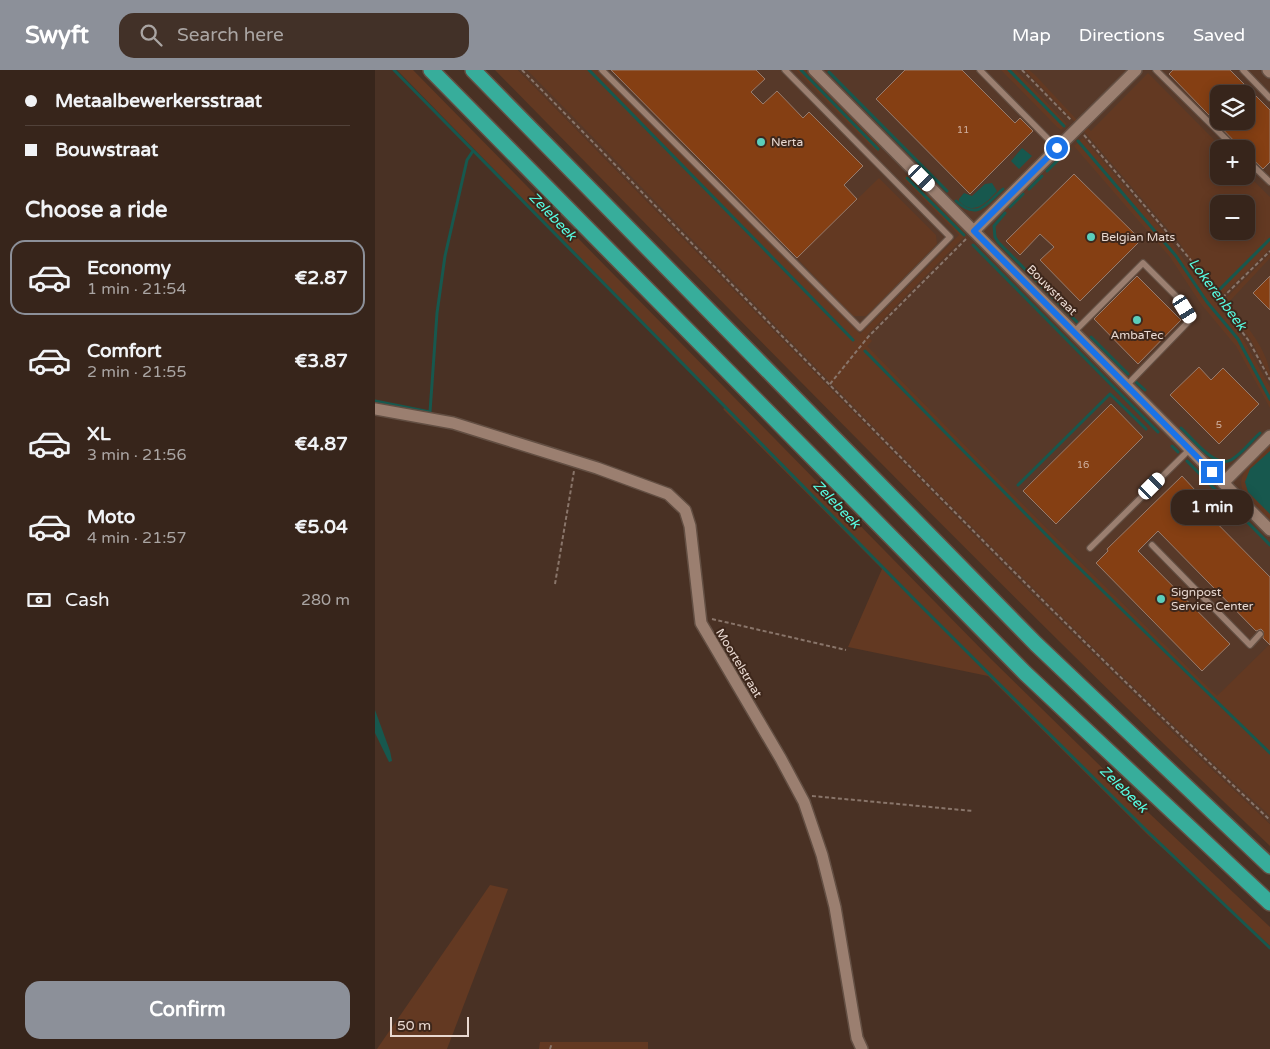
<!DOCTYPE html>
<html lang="en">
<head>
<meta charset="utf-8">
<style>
	body { margin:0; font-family:"Varela Round",sans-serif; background:#423128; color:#f1f3f6; height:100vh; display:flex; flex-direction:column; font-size:19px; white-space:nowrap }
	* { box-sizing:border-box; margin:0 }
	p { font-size:16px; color:#aaa5a3 }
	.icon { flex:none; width:28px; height:28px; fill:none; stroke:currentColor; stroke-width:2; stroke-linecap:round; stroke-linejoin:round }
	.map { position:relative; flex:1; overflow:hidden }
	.details { display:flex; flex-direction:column; background:#37251b; width:375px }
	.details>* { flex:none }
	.guide { display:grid; align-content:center; height:110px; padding:0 25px; background:#37251b }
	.buttons { position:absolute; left:835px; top:15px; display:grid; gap:10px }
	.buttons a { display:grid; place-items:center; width:45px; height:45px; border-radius:10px; background:#37251b; box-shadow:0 2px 12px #0003,0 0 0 1px #51423a; font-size:25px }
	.scale { position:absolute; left:15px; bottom:12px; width:79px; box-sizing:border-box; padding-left:5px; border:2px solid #e9d9d1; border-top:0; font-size:14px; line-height:18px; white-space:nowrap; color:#e9d9d1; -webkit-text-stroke:4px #3e271b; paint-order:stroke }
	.end { position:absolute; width:22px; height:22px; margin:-11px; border:6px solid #1a73e8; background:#fff; box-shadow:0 0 0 2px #fff }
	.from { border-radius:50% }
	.bubble { position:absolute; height:35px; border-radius:15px; background:#37251b; box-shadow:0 2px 12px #0003,0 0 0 1px #51423a; font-size:16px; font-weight:700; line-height:35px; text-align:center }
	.car { position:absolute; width:15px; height:30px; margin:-15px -8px; border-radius:6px; box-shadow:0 0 4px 1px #0007; background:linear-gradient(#fff 24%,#345 0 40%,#fff 0 76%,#345 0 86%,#fff 0) }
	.guide b { display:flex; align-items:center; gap:18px; height:48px; font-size:19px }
	.guide b+b { border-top:1px solid #51423a }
	.guide i { width:12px; height:12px; background:#f1f3f6 }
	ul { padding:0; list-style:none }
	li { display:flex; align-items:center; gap:15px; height:75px; margin:0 10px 8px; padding:0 15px; border:2px solid transparent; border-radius:15px }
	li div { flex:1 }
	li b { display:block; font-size:19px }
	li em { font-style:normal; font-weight:700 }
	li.current { border-color:#8c9099 }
	li>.icon { width:45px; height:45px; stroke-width:1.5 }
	h2 { padding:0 25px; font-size:22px; line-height:60px }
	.pay { display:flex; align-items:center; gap:12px; height:55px; padding:0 25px; font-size:19px }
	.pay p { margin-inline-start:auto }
	.action { display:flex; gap:10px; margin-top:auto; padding:10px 25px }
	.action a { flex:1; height:58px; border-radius:15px; background:#8c9099; color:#fff; font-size:20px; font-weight:700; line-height:58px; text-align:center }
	header { display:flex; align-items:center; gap:30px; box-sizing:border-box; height:70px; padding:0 25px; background:#8c9099; color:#fff }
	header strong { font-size:24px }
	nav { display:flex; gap:28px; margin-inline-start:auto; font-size:18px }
	.search { width:350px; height:45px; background:#423128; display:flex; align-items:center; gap:12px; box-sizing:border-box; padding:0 18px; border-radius:15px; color:#aaa5a3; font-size:19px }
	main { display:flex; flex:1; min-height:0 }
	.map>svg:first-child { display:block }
</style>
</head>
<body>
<header>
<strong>Swyft</strong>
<div class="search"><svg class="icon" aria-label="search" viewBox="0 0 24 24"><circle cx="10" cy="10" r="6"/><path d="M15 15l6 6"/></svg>Search here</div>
<nav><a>Map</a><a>Directions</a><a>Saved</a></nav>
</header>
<main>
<section class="details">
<div class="guide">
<b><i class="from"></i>Metaalbewerkersstraat</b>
<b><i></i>Bouwstraat</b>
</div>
<h2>Choose a ride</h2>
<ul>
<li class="current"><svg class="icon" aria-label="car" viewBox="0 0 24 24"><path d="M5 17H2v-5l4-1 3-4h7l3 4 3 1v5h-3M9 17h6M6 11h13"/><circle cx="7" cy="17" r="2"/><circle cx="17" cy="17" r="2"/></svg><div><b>Economy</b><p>1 min · 21:54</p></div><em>€2.87</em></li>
<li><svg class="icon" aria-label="car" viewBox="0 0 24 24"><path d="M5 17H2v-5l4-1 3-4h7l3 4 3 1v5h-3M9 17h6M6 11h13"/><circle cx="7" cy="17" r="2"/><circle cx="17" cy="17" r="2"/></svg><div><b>Comfort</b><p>2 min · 21:55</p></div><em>€3.87</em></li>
<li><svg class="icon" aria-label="car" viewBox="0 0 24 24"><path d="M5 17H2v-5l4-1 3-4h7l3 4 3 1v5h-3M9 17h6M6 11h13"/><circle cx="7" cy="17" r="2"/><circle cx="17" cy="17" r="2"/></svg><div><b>XL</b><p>3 min · 21:56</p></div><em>€4.87</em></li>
<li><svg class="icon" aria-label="car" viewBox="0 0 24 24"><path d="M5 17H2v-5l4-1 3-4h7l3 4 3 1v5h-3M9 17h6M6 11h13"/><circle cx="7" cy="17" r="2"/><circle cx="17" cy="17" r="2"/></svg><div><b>Moto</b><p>4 min · 21:57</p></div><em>€5.04</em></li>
</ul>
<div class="pay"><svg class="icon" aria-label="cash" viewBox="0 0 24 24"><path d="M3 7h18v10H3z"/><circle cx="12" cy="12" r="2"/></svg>Cash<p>280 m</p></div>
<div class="action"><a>Confirm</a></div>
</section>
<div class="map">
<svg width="895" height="979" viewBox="0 0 895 979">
	<rect width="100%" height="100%" fill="#493124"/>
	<!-- built -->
	<path fill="#573929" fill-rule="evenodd" d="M143,0H895V754L805,669L655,522ZM844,24H871V51H844ZM844,79H871V106H844ZM844,134H871V161H844Z"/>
	<!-- green -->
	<g fill="#633922" fill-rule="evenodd">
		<path d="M22,0H38L616,589L758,728L895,857V876L774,766L613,606L473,577L507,499L348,339L351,337Z"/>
		<path d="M120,0H143L655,522L805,669L895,754V776C630,524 376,261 120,0Z"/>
		<path d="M152,0H224L485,264L584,165L528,108L533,103L589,160L591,165L492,265L497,271L492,276L692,479L842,626L895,574V746C637,508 398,250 152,0Z"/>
		<path d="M421,0H431L507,76L502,81L498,78Z"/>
		<path d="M626,0H641L692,54L686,60L682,57Z"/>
		<path d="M650,0H654L660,5L702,50L700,52Z"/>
		<path d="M773,3L848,79H844V106H871V103L895,127V179L844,228L841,227L804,172L708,60L712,57L716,61ZM844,134H871V161H844Z"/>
		<path d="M708,68L793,167L829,218L867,267L895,317V338L861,276L826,234L795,187L699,76Z"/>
		<path d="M504,108L561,165L562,174L491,246H477L422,188Z"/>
		<path d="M895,184V188L853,233C856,241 864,248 870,254C881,268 895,289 895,307L876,270L847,232Z"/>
		<path d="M895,373V453C857,414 856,412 895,373Z"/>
		<path d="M115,815L133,819L72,979H2Z"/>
		<path d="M165,972H273V979H164Z"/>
	</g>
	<!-- water -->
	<g fill="#17584e">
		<path d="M647,78L657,86L644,99L636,91Z"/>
		<path d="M617,113L622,121C612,132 599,147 584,131V129L589,123L597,126L610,114Z"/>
		<path d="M895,381V444L873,422L870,412L875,399Z"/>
		<path d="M0,640L15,681L17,691L14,692L0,663Z"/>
	</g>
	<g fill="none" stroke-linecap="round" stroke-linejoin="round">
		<!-- stream -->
		<g stroke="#17584e" stroke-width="3">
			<path d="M19,0L539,529L772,761L895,878"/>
			<path d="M214,0L478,270"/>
			<path d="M426,0L503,79"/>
			<path d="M634,0L689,56"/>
			<path d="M454,2L572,121"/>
			<path d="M703,71L801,186L832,232L863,269L895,329"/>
			<path d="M691,82L694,79"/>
			<path d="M672,101L684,89"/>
			<path d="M532,108L589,165"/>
			<path d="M654,119L667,106"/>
			<path d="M581,131C603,151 611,134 628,119"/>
			<path d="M635,137L648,124"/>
			<path d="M630,143L619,156L620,167L623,172L702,252"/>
			<path d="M598,175L783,362"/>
			<path d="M844,220L895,169"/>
			<path d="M716,267L753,304"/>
			<path d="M490,281L698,492L895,683"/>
			<path d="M761,312L770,320"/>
			<path d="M0,331L55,342L62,243L70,186L92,90L98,81"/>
			<path d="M806,358C817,368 840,399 856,390C867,384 876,371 885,363"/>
			<path d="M797,376L803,382"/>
			<path d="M812,391L895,475"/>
			<path d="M643,415L735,324L771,359"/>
		</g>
	</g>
	<!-- building -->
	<g fill="#853f13" stroke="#987c6d" fill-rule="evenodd">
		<path d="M236,0H381L390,9L376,22L388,34L402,21L428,48L434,42L488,96L469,115L482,129L422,188Z"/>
		<path d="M530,0H587L640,53L645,48L658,61L595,124L501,29Z"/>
		<path d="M798,0H855L895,40V92L888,99L871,83V79H867L794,4ZM844,24H871V51H844Z"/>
		<path d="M699,104L766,170L705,231L665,190L679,177L665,164L645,185L631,171Z"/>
		<path d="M762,206L806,250L763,294L719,249Z"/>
		<path d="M895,206V240L878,223Z"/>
		<path d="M824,297L836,310L848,298L884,334L844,374L795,325Z"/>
		<path d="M736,334L768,367L681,454L648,421Z"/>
		<path d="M807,406L821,421L816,427L895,507V575L888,568V561L886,559L881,561L783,461L763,481L855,574L827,601L721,493L733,481L732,479Z"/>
	</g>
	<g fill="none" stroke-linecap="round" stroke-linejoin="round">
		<!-- service casing -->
		<g stroke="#634f43" stroke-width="8">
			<g id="service">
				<path d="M227,0L485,258L575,167L410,0"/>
				<path d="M605,0L682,78"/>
				<path d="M781,0L861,79"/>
				<path d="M868,0L895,28"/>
				<path d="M871,89L895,112"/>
				<path d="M699,262L768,193L803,228L816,249L752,315"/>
				<path d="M777,475L875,575L885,564"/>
				<path d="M715,478L815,379"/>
			</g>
		</g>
		<!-- minor casing -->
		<g stroke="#634f43" stroke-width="14">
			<g id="minor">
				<path d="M439,0L895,460"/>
				<path d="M893,0L895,2"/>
				<path d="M599,161L761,0"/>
				<path d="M0,339L78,353L222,398L293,424L310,440L315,456L326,553L406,689L429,732L447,785L460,837L482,968L487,979"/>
				<path d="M848,413L895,366"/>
			</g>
		</g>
		<!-- motorway casing -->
		<g stroke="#634f43" stroke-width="18">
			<g id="motorway">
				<path d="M56,0L650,603L895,833"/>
				<path d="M98,0L661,574L895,796"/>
			</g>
		</g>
		<!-- path -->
		<g stroke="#89756a" stroke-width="2" stroke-dasharray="4 2.5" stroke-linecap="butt">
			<path d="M147,0C395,251 637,509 895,750"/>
			<path d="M647,0L696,50"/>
			<path d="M709,65L815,189L833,218L874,271L895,310"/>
			<path d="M843,232L895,181"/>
			<path d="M455,314L493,267L592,168"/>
			<path d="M180,514L199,401"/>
			<path d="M337,549L471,580"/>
			<path d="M437,726L598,741"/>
			<path d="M175,979L177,973"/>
		</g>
		<!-- service -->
		<use href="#service" stroke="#9b7f70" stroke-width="5.5"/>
		<!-- minor -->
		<use href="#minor" stroke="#9b7f70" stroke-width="11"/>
		<!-- motorway -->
		<use href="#motorway" stroke="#37ad9b" stroke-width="15"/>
	</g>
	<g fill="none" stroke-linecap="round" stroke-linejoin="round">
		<!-- route -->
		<path stroke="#1a73e8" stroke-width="6" d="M682,78L599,161L837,402"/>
	</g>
	<!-- markers -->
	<g fill="#5bcebb" stroke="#3e271b" stroke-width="2">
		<circle cx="386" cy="72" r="5"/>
		<circle cx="716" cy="167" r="5"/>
		<circle cx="762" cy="250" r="5"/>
		<circle cx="786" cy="529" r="5"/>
	</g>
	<g text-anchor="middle" stroke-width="4" stroke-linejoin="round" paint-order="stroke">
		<!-- number labels -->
		<g font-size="10" fill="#d0b2a2">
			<text x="588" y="63">11</text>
			<text x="844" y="358">5</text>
			<text x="708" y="398">16</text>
		</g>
		<!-- poi labels -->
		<g font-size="12" fill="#e9d9d1" stroke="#3e271b" text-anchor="start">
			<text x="396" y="76">Nerta</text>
			<text x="726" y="171">Belgian Mats</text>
			<text x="762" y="269" text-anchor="middle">AmbaTec</text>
			<text x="796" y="526">Signpost<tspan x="796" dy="14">Service Center</tspan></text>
		</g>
		<!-- street labels -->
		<g font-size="12" fill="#e9d9d1" stroke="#3e271b">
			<text transform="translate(677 220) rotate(45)" y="4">Bouwstraat</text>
			<text transform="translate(364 593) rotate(59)" y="4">Moortelstraat</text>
		</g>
		<!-- water labels -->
		<g font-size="14" font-style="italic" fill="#57fce2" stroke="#3e271b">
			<text transform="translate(178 146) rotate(46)" y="5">Zelebeek</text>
			<text transform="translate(843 224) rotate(53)" y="5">Lokerenbeek</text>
			<text transform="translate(462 434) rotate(46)" y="5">Zelebeek</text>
			<text transform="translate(749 719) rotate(44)" y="5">Zelebeek</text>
		</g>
	</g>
</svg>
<div class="buttons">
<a><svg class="icon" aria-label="layers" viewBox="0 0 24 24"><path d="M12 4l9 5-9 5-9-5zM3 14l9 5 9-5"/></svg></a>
<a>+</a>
<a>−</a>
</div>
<div class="scale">50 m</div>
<i class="end from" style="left:682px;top:78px"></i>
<i class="end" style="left:837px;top:402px"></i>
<div class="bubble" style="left:796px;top:420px;width:82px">1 min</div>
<i class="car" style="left:547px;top:108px;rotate:135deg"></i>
<i class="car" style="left:810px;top:239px;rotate:148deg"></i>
<i class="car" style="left:777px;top:416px;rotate:45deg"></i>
</div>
</main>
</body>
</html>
